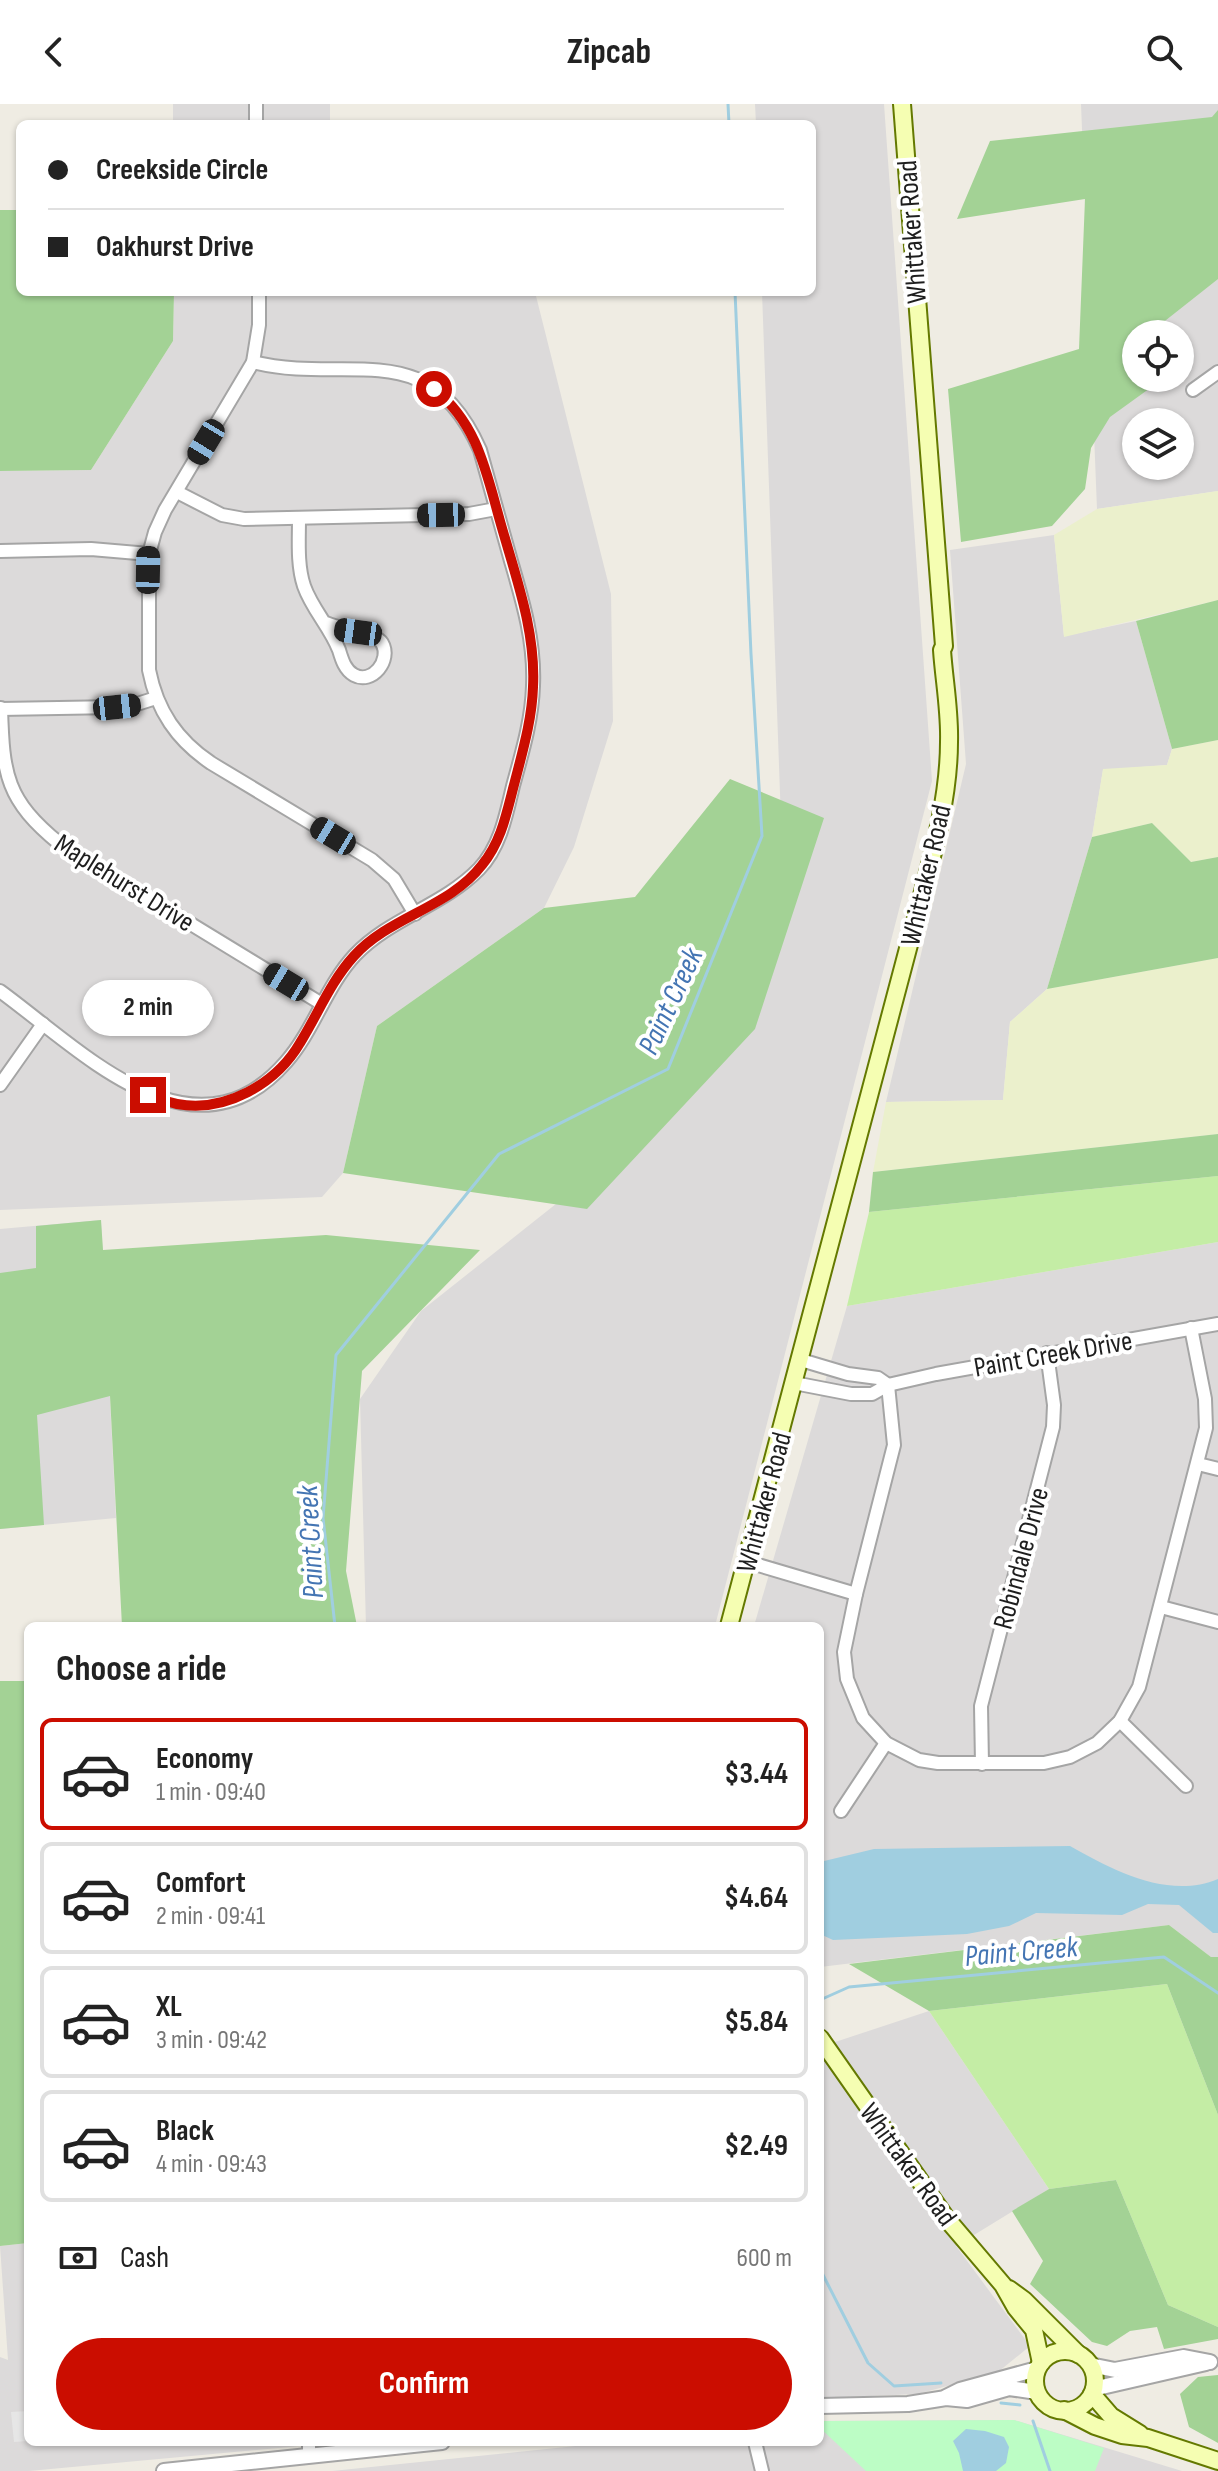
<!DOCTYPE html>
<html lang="en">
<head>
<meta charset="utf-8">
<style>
	body { margin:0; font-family:"Sofia Sans Condensed",sans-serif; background:#f2f2f2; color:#222; height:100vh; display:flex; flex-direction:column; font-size:30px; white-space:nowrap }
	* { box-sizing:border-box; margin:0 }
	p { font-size:26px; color:#767676 }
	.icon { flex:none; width:44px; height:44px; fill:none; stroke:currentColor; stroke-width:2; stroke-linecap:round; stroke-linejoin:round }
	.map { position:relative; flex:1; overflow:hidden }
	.side { position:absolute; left:24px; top:1518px; width:800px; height:824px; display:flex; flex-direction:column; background:#fff; border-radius:12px; box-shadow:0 2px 6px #0004 }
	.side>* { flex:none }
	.guide { position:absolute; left:16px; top:16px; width:800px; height:176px; border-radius:12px; box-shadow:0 2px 6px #0004; display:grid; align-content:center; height:176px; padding:0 32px; background:#fff }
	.buttons { position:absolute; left:1122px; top:216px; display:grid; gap:16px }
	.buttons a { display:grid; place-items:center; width:72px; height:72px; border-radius:50%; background:#fff; box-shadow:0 2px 6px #0004; font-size:40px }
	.end { position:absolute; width:36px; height:36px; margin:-18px; border:10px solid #cb0d00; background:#fff; box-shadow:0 0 0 4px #fff }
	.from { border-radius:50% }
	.bubble { position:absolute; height:56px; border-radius:28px; background:#fff; box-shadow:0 2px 6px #0004; font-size:26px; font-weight:700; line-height:56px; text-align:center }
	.car { position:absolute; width:24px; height:48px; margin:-24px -12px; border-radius:10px; box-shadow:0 0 6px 2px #0007; background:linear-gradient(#222 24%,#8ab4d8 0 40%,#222 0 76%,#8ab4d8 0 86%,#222 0) }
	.guide b { display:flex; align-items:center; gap:28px; height:76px; font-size:30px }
	.guide b+b { border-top:2px solid #e0e0e0 }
	.guide i { width:20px; height:20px; background:#222 }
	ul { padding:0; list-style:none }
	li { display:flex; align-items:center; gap:24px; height:112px; margin:0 16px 12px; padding:0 16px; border:4px solid #e0e0e0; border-radius:12px }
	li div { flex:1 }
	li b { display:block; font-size:30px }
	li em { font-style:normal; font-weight:700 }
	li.selected { border-color:#cb0d00 }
	li>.icon { width:72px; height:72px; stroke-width:1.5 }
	h2 { padding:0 32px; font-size:36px; line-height:96px }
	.pay { display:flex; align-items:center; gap:20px; height:88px; padding:0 32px; font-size:30px }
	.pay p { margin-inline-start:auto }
	.button { display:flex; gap:16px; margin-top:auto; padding:16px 32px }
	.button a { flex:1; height:92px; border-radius:48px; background:#cb0d00; color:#fff; font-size:32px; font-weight:700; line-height:92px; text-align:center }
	header { display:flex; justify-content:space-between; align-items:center; height:104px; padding:0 32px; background:#fff; font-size:36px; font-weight:700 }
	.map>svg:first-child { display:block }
</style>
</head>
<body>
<header><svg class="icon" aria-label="back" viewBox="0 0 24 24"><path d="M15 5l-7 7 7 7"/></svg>Zipcab<svg class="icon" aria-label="search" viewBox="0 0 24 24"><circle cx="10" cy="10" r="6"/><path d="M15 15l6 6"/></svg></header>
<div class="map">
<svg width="1218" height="2367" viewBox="0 0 1218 2367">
	<rect width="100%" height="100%" fill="#efece3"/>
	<!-- residential -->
	<g fill="#dcdada" fill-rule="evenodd">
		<rect x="173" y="0" width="157" height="20"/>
		<path d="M755,0H884L932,677L715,1522H366L360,1295L421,1207L692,992L781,717L762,188H812V20H756Z"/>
		<path d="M1081,0H1218V387L1097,405ZM1136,230H1180V274H1136ZM1136,318H1180V362H1136Z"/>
		<path d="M174,188H535L611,490L613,617L574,743L544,804L377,922L343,1069L322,1093L0,1106V367L91,366L173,237Z"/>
		<path d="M1054,431L1064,532L1136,517L1172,645L1167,661L1103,666L1092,733L1047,885L1010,918L1003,996L886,998L966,660L950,446Z"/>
		<path d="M101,1116L116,1414L0,1425V1125Z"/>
		<path d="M1218,1138V1853H1211L1169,1821L820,1863V1522H754L847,1202Z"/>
		<path d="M929,1907L1049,2085L956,2142L1030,2242L998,2268L918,2290L820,2294V1943Z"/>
		<path d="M28,2139V2338H343L29,2367H0V2253L8,2256L0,2142Z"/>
		<path d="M1014,2316L1182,2367H332L614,2338H820V2317Z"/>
	</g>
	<!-- farmland -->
	<g fill="#ebf0cc">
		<path d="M1218,387V496L1064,533L1054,431L1097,405Z"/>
		<path d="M1218,636V753L1191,758L1152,719L1092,733L1103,665L1167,661L1172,645Z"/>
		<path d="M1218,854V1030L873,1068L886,998L1003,996L1010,918L1047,885Z"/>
	</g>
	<!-- grass -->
	<g fill="#c4eda5">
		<path d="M1218,1072V1138L847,1202L869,1108Z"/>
		<path d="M1167,1880L1218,2011V2223L1168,2201L1116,2076L1049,2085L929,1907Z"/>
	</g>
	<!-- forest -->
	<g fill="#a3d295">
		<path d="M1218,6V175L1156,224V230H1136V274H1164L1110,313L1091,344L1085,385L1052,422L961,438L948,285L1079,245L1085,95L957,115L990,37L1212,13Z"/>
		<path d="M0,106H20V188H174L173,237L91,366L0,367Z"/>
		<path d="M1218,496V636L1172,645L1136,517Z"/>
		<path d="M730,675L824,714L755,925L587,1105L343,1069L377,922L544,804L635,793Z"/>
		<path d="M1152,719L1191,758L1218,753V854L1047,885L1092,733Z"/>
		<path d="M1218,1030V1072L869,1108L873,1068Z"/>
		<path d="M101,1116L103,1146L326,1131L480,1146L362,1267L346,1467L357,1522H122L110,1292L37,1311L44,1421L0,1425V1169L36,1164V1122Z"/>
		<path d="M0,1577H28V2139L0,2142Z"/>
		<path d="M1169,1821L1211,1853H1218V2011L1167,1880L929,1907L849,1860Z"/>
		<path d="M1116,2076L1168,2201L1218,2223V2235L1164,2245L1157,2223L1130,2227L1107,2242L1092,2238L1030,2180L1043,2157L1012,2107L1049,2085Z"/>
		<path d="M1218,2271V2339L1189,2323L1180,2290L1198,2273Z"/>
	</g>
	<!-- park -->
	<path fill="#bcfdc5" d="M1014,2316L1104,2344L1095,2367H866L820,2324V2317Z"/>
	<!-- parking -->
	<path fill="#e6e6e6" d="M28,2307V2337L14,2338L11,2308Z"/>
	<!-- water -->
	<g fill="#a0cee0">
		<path d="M1070,1742C1113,1766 1168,1796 1218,1775V1829H1213L1179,1801L1148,1800L1122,1811L1036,1809L1009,1822L967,1830L833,1836L820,1830V1758L874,1745Z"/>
		<path d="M966,2325L985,2327L1004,2333L1009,2343L1006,2359L996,2367H963L959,2349L953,2337Z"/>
	</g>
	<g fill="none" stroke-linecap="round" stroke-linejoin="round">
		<!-- stream -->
		<g stroke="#a0cee0" stroke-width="3">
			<path d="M728,0L729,20"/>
			<path d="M335,1522L323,1414L336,1251L499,1050L668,965L762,732L751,550L735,188"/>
			<path d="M820,1896L849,1883L1164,1853L1218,1889"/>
			<path d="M820,2165L868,2259L894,2282L941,2279"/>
			<path d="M1001,2299L1020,2301"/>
			<path d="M1033,2317L1050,2367"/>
		</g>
		<!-- minor casing -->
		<g stroke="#a5a5a5" stroke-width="16">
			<g id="minor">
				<path d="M256,0V20"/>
				<path d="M259,188V221L253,258L165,406L155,428L149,450V566C157,607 177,636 211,659L372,756L394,775L415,810"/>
				<path d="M1193,286L1218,268"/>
				<path d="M177,388L222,411L244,415L469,410L496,405"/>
				<path d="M299,415C299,436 297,461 304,482C312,505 330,523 339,546C342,556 345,566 354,571C372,581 392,556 382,539C375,528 341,526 326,519"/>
				<path d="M0,447L91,445L149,450"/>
				<path d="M1,604C3,671 6,696 60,740L322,900"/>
				<path d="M0,605L117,603L134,601L156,594"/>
				<path d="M0,887C80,945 193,1065 286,958C314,926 326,882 355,851C390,814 443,802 479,765C500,743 506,712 513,682C522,649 532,616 533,582C535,538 523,498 511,457C501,420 490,383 480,346C428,228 348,282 253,258"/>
				<path d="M0,981L43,920"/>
				<path d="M801,1256L848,1270L878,1274L888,1281"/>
				<path d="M794,1279L851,1290H872L888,1281L936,1270L1218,1220"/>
				<path d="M888,1281L894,1341L856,1490L844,1548L847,1575L863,1614L886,1639L919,1656L938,1659H1044L1070,1653L1097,1639L1120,1617L1139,1583L1206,1324L1205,1295L1191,1224"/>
				<path d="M1198,1360L1218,1365"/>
				<path d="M748,1458L856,1490"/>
				<path d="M1161,1503L1218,1518"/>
				<path d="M1120,1617L1186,1682"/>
				<path d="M982,1660L981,1602L1053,1323L1054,1301L1047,1249"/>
				<path d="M841,1707L886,1639"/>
				<path d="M309,2338V2352"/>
				<path d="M755,2338L762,2367"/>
			</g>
		</g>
		<!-- tertiary casing -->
		<g stroke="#a5a5a5" stroke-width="18">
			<g id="tertiary">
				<path d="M1090,2261L1115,2266L1184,2253L1210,2258"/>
				<path d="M1093,2285L1206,2259"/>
				<path d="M946,2293L960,2286L1037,2265"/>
				<path d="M820,2302L908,2300L946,2294L967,2296L1009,2284L1037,2288"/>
				<path d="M164,2367L442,2338"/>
			</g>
		</g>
		<!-- secondary casing -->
		<g stroke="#647900" stroke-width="20">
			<g id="secondary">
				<path d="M729,1522L915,818C930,760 949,698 949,638C950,607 944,576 942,546L944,542L902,0"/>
				<path d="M820,1934L946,2114L1003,2181L1016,2204L1034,2226L1041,2259"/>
				<path d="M1009,2185L1024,2196L1078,2250"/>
				<circle cx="1065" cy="2277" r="30"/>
				<path d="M1092,2290L1111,2312L1140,2330"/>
				<path d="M1064,2306L1095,2322L1122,2331L1148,2334L1218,2357"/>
			</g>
		</g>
		<!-- minor -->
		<use href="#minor" stroke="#fff" stroke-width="12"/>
		<!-- tertiary -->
		<use href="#tertiary" stroke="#fff" stroke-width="14"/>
		<!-- secondary -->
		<use href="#secondary" stroke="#f5feb2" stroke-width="16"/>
	</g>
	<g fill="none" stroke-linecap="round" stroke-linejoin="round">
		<!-- route -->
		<path stroke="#cb0d00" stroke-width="10" d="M148,991C157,994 167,998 177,1000C225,1009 276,980 300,939C318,910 331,877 354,852C390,812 449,804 482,761C502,737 507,707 515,677C523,646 532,615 533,583C536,526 515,471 500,417C486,367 477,319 434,285"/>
	</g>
	<g text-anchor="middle" stroke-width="8" stroke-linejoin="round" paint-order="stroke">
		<!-- street labels -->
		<g font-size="28" fill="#1e1e1e" stroke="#fff">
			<text transform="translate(911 128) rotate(-94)" y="10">Whittaker Road</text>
			<text transform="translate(925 771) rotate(-77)" y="10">Whittaker Road</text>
			<text transform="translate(125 778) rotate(32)" y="10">Maplehurst Drive</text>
			<text transform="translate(1053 1249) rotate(-10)" y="10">Paint Creek Drive</text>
			<text transform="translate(763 1398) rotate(-75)" y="10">Whittaker Road</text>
			<text transform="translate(1020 1454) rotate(-75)" y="10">Robindale Drive</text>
			<text transform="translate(909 2060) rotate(54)" y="10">Whittaker Road</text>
		</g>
		<!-- water labels -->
		<g font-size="30" font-style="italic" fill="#4475b3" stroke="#fff">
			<text transform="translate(670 897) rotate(-65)" y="10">Paint Creek</text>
			<text transform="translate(310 1438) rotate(-93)" y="10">Paint Creek</text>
			<text transform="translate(1021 1847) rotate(-5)" y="10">Paint Creek</text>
		</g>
	</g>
</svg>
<div class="buttons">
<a><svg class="icon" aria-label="locate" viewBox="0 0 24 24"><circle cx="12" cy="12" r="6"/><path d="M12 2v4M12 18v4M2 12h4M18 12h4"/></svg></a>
<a><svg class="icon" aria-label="layers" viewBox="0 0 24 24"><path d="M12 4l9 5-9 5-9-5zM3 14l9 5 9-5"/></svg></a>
</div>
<i class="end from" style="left:434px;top:285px"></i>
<i class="end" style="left:148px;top:991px"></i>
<div class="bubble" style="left:82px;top:876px;width:132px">2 min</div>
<i class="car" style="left:206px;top:338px;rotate:211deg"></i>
<i class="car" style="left:441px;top:411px;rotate:269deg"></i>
<i class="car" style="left:148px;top:466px;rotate:1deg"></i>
<i class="car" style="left:358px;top:528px;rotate:278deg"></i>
<i class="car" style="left:117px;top:603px;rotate:84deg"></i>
<i class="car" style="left:333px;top:732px;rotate:301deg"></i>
<i class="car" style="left:286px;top:878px;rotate:301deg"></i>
<div class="guide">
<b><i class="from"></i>Creekside Circle</b>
<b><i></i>Oakhurst Drive</b>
</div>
<section class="side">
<h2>Choose a ride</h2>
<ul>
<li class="selected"><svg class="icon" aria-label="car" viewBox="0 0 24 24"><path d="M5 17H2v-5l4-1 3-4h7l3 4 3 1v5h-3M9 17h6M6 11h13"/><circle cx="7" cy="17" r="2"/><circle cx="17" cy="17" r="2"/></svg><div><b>Economy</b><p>1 min · 09:40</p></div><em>$3.44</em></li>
<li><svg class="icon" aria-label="car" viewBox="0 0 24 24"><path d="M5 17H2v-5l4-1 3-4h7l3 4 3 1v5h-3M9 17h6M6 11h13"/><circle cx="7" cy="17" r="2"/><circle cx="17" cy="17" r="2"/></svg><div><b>Comfort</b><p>2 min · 09:41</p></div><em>$4.64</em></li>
<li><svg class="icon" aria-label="car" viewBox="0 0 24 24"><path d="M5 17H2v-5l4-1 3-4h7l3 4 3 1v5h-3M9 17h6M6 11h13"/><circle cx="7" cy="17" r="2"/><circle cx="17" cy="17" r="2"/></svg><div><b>XL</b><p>3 min · 09:42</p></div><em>$5.84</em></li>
<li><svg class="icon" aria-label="car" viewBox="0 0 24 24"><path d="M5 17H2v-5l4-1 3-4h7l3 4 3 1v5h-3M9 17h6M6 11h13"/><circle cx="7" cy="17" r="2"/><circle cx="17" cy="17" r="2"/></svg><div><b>Black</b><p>4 min · 09:43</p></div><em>$2.49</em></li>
</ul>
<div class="pay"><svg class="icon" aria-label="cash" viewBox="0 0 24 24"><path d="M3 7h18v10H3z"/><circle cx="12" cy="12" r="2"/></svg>Cash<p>600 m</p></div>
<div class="button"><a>Confirm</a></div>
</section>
</div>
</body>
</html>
